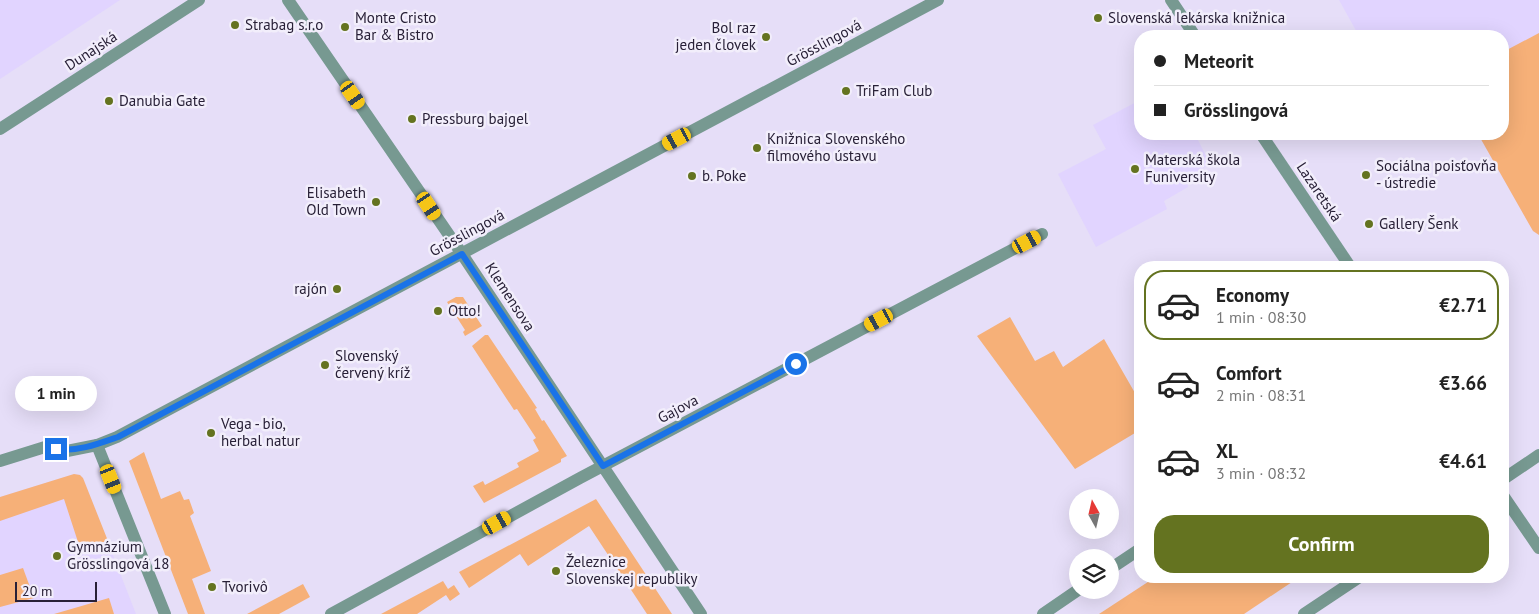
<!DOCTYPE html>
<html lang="en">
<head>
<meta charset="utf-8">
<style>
	body { margin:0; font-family:"PT Sans",sans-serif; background:#f2f2f2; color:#222; height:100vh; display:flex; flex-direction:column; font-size:19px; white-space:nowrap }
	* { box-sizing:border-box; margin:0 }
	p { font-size:16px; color:#767676 }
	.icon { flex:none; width:28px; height:28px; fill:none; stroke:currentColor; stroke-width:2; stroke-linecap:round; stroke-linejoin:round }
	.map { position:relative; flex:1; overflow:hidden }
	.details { position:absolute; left:1134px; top:261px; width:375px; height:322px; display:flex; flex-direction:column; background:#fff; border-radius:20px; box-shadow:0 5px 20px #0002 }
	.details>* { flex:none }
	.hud { position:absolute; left:1134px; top:30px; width:375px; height:110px; border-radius:20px; box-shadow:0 5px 20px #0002; display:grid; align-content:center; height:110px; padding:0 20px; background:#fff }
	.needle { width:32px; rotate:352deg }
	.controls { position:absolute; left:1069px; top:489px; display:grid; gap:10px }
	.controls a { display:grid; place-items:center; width:50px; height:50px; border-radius:50%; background:#fff; box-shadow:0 5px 20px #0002; font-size:25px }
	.scale { position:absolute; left:15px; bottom:12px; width:82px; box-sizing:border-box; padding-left:5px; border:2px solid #282037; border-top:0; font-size:14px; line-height:18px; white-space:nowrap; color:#282037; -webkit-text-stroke:4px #f2eefb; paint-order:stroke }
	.end { position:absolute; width:22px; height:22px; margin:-11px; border:6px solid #1a73e8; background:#fff; box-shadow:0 0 0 2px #fff }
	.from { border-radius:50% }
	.bubble { position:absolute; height:35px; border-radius:18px; background:#fff; box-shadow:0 5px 20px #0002; font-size:16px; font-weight:800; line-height:35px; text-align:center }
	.car { position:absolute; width:15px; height:30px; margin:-15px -8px; border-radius:6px; box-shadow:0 0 4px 1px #0007; background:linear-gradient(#f5c518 24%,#345 0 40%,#f5c518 0 76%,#345 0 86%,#f5c518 0) }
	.hud b { display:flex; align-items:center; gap:18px; height:48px; font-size:19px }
	.hud b+b { border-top:1px solid #e0e0e0 }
	.hud i { width:12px; height:12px; background:#222 }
	ul { padding:9px 0 0; list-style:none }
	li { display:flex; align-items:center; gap:15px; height:70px; margin:0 10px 8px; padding:0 10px; border:2px solid transparent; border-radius:20px }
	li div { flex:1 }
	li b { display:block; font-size:19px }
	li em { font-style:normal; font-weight:800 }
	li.active { border-color:#647320 }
	li>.icon { width:45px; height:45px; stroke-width:1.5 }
	.primary-button { display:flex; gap:10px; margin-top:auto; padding:10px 20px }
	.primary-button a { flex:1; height:58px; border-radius:20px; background:#647320; color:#fff; font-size:20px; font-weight:800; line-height:58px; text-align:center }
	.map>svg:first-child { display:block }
</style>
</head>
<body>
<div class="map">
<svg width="1539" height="614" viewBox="0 0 1539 614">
	<rect width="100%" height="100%" fill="#e6def8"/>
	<!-- built -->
	<g fill="#e1d4ff">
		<path d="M0,0H120L0,79Z"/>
		<path d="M1339,0H1539V235L1533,231L1478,134H1502V36H1359Z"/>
		<path d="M1140,100V134H1195L1210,164L1186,178L1188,187L1164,201L1167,209L1096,247L1058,174L1106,149L1093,125Z"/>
		<path d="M74,474L80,475L83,478L136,614H0V497Z"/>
	</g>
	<!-- green -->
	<g fill="#f6b078">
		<path d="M1539,33V235L1533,231L1478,134H1502L1503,52Z"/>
		<path d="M456,297H463L482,326L465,336L463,332L465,330L447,302Z"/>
		<path d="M1010,317L1035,361L1054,351L1063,367L1104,339L1135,393L1140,390V430L1075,469L977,336Z"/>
		<path d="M485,335H488L537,408L535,409L542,421L544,420L567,456L561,459V462L484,503L473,486L483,481L485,485L519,467L517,463L539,451L533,440L536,438L517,409L514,410L472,346Z"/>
		<path d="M144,452L161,499L180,491L184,500L189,499L194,513L190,516L211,571L192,579L205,614H188L129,461Z"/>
		<path d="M74,474L80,475L83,478L108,541L87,546L78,542L64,499L0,521V497Z"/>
		<path d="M596,499L672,614H647L589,526L528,566L520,554L469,588L459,572Z"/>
		<path d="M23,568L34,598L0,607V575Z"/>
		<path d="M1154,578H1298L1244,614H1099Z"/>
		<path d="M443,581L448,589L454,585L460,594L450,601L446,595L417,614H381Z"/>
		<path d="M303,584L310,597L279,614H247Z"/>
		<path d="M109,598L114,614H54Z"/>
	</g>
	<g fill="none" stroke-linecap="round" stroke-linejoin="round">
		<!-- street -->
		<g stroke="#779991" stroke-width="12">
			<path d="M288,0L462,254L701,614"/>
			<path d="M1171,0L1195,36"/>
			<path d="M0,129L199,0"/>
			<path d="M1261,134L1351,268"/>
			<path d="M97,445L165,614"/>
			<path d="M0,461L45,447L67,451L97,445L117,437L938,0"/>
			<path d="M1502,480L1539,455"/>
			<path d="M1502,494L1539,548"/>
			<path d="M1110,569L1140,549"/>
			<path d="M331,614L580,478L1042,234"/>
			<path d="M1043,614L1078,590"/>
			<path d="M1304,614L1358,578"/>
		</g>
	</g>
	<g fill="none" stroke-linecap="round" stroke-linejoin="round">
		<!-- route -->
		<path stroke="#1a73e8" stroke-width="6" d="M56,449C77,452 98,444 118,437L462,254L603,466L796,364"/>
	</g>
	<!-- markers -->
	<g fill="#647320" stroke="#f2eefb" stroke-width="2">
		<circle cx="1098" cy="18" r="5"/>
		<circle cx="235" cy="25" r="5"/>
		<circle cx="345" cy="27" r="5"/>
		<circle cx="766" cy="37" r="5"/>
		<circle cx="846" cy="91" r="5"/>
		<circle cx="109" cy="101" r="5"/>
		<circle cx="412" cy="119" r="5"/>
		<circle cx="757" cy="148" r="5"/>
		<circle cx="1135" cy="169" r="5"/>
		<circle cx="1366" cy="175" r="5"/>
		<circle cx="692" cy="176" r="5"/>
		<circle cx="376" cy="202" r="5"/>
		<circle cx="1369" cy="224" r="5"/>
		<circle cx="337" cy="289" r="5"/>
		<circle cx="438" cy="311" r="5"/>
		<circle cx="325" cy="365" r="5"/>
		<circle cx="211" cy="433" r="5"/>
		<circle cx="57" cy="556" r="5"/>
		<circle cx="556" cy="571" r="5"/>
		<circle cx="212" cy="587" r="5"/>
	</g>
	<g text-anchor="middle" stroke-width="5" stroke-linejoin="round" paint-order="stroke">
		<!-- poi labels -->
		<g font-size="15" fill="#282037" stroke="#f2eefb" text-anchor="start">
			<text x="355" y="23">Monte Cristo<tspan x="355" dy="17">Bar &amp; Bistro</tspan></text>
			<text x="1108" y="23">Slovenská lekárska knižnica</text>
			<text x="245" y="30">Strabag s.r.o</text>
			<text x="756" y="33" text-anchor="end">Bol raz<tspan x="756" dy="17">jeden človek</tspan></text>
			<text x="856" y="96">TriFam Club</text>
			<text x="119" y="106">Danubia Gate</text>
			<text x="422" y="124">Pressburg bajgel</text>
			<text x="767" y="144">Knižnica Slovenského<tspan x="767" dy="17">filmového ústavu</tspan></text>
			<text x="1145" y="165">Materská škola<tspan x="1145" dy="17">Funiversity</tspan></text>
			<text x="1376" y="171">Sociálna poisťovňa<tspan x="1376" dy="17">- ústredie</tspan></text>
			<text x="702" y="181">b. Poke</text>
			<text x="366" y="198" text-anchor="end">Elisabeth<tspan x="366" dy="17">Old Town</tspan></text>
			<text x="1379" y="229">Gallery Šenk</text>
			<text x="327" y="294" text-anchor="end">rajón</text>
			<text x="448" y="316">Otto!</text>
			<text x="335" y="361">Slovenský<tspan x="335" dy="17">červený kríž</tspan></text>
			<text x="221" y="429">Vega - bio,<tspan x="221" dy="17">herbal natur</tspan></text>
			<text x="67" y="552">Gymnázium<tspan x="67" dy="17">Grösslingová 18</tspan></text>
			<text x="566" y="567">Železnice<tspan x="566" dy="17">Slovenskej republiky</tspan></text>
			<text x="222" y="592">Tvorivô</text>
		</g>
		<!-- street labels -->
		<g font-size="15" fill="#282037" stroke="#f2eefb">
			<text transform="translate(824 43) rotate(-28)" y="5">Grösslingová</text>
			<text transform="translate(91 51) rotate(-33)" y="5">Dunajská</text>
			<text transform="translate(1319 192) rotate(56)" y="5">Lazaretská</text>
			<text transform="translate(467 233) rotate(-28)" y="5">Grösslingová</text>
			<text transform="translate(510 297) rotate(57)" y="5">Klemensova</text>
			<text transform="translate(678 409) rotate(-28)" y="5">Gajova</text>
		</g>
	</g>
</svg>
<div class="controls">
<a><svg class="needle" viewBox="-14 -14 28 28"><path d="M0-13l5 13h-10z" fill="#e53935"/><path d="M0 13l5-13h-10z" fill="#767676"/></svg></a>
<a><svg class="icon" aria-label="layers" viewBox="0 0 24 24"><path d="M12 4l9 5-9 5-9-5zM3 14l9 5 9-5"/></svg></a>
</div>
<div class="scale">20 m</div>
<i class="end from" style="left:796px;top:364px"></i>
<i class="end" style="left:56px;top:449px"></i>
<div class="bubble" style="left:15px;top:376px;width:82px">1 min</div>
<i class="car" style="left:353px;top:95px;rotate:145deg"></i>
<i class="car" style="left:677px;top:139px;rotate:242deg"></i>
<i class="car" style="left:429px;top:206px;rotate:146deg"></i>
<i class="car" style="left:1027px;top:242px;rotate:62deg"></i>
<i class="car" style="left:879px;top:320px;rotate:242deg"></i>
<i class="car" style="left:111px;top:479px;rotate:158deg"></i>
<i class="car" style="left:497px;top:523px;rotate:61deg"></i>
<div class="hud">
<b><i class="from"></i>Meteorit</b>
<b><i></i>Grösslingová</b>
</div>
<section class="details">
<ul>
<li class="active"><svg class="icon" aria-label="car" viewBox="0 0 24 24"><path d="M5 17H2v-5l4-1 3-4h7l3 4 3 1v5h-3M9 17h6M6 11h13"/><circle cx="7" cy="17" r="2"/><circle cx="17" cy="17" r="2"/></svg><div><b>Economy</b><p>1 min · 08:30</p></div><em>€2.71</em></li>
<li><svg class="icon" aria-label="car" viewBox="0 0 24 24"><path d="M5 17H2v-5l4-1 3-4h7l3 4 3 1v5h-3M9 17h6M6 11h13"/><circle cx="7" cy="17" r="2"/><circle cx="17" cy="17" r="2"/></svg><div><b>Comfort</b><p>2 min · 08:31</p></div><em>€3.66</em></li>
<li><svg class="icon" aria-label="car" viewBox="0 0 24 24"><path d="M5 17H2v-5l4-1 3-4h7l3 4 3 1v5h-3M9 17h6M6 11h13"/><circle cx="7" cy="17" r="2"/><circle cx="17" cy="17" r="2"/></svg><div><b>XL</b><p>3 min · 08:32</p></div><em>€4.61</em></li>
</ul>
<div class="primary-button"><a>Confirm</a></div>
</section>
</div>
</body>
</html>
